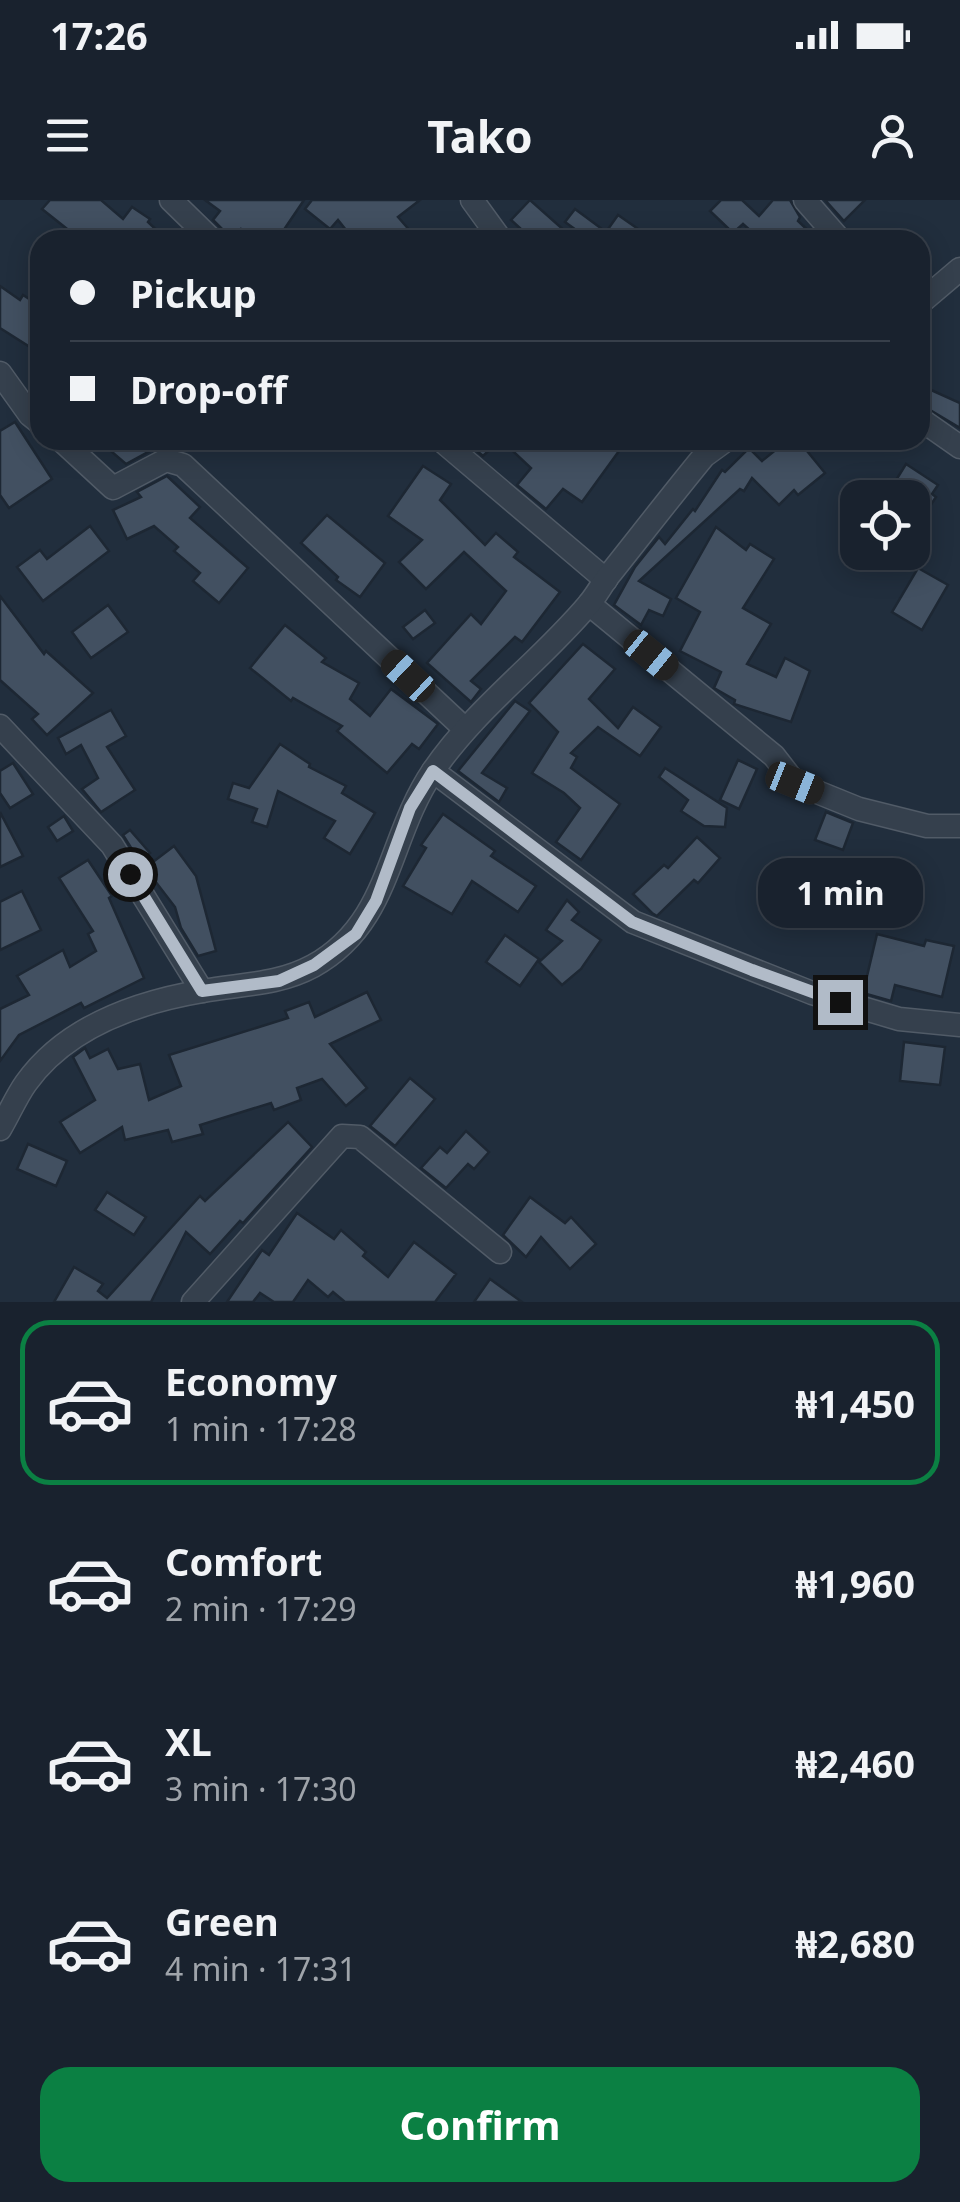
<!DOCTYPE html>
<html lang="en">
<head>
<meta charset="utf-8">
<style>
	body { margin:0; font-family:"Noto Sans",sans-serif; background:#222a36; color:#f1f3f6; height:100vh; display:flex; flex-direction:column; font-size:38px; white-space:nowrap }
	* { box-sizing:border-box; margin:0 }
	p { font-size:32px; color:#9fa4aa }
	.icon { flex:none; width:55px; height:55px; fill:none; stroke:currentColor; stroke-width:2; stroke-linecap:round; stroke-linejoin:round }
	.map { position:relative; height:1102px; overflow:hidden }
	.drawer { display:flex; flex-direction:column; background:#19222e; flex:1 }
	.drawer>* { flex:none }
	.banner { position:absolute; left:30px; top:30px; width:900px; height:220px; border-radius:30px; box-shadow:0 5px 25px #0003,0 0 0 2px #373f4a; display:grid; align-content:center; height:220px; padding:0 40px; background:#19222e }
	.fabs { position:absolute; left:840px; top:280px; display:grid; gap:20px }
	.fabs a { display:grid; place-items:center; width:90px; height:90px; border-radius:20px; background:#19222e; box-shadow:0 5px 25px #0003,0 0 0 2px #373f4a; font-size:50px }
	.end { position:absolute; width:45px; height:45px; margin:-22px; border:12px solid #b1bbc8; background:#111; box-shadow:0 0 0 5px #111 }
	.from { border-radius:50% }
	.bubble { position:absolute; height:70px; border-radius:30px; background:#19222e; box-shadow:0 5px 25px #0003,0 0 0 2px #373f4a; font-size:32px; font-weight:700; line-height:70px; text-align:center }
	.car { position:absolute; width:30px; height:60px; margin:-30px -15px; border-radius:12px; box-shadow:0 0 8px 2px #0007; background:linear-gradient(#222 24%,#8ab4d8 0 40%,#222 0 76%,#8ab4d8 0 86%,#222 0) }
	.banner b { display:flex; align-items:center; gap:35px; height:95px; font-size:38px }
	.banner b+b { border-top:2px solid #373f4a }
	.banner i { width:25px; height:25px; background:#f1f3f6 }
	ul { padding:18px 0 0; list-style:none }
	li { display:flex; align-items:center; gap:30px; height:165px; margin:0 20px 15px; padding:0 20px; border:5px solid transparent; border-radius:30px }
	li div { flex:1 }
	li b { display:block; font-size:38px }
	li em { font-style:normal; font-weight:700 }
	li.on { border-color:#0b8043 }
	li>.icon { width:90px; height:90px; stroke-width:1.5 }
	.action { display:flex; gap:20px; margin-top:auto; padding:20px 40px }
	.action a { flex:1; height:115px; border-radius:30px; background:#0b8043; color:#fff; font-size:40px; font-weight:700; line-height:115px; text-align:center }
	.status { display:flex; justify-content:space-between; align-items:center; height:70px; padding:0 50px; background:#19222e; direction:ltr }
	.status svg { height:28px; fill:currentColor }
	header { display:flex; justify-content:space-between; align-items:center; height:130px; padding:0 40px; background:#19222e; font-size:45px; font-weight:700 }
	.map>svg:first-child { display:block }
</style>
</head>
<body>
<div class="status"><b>17:26</b><svg viewBox="0 0 49 12"><path d="M0 12V9h3v3zM5 12V6h3v6zM10 12V3h3v9zM15 12V0h3v12zM26 1h20v11H26zM47 4h2v5h-2z"/></svg></div>
<header><svg class="icon" aria-label="menu" viewBox="0 0 24 24"><path d="M4 6h16M4 12h16M4 18h16"/></svg>Tako<svg class="icon" aria-label="person" viewBox="0 0 24 24"><circle cx="12" cy="8" r="4"/><path d="M4 21q1-7 8-7t8 7"/></svg></header>
<div class="map">
<svg width="960" height="1102" viewBox="0 0 960 1102">
	<rect width="100%" height="100%" fill="#212e3d"/>
	<!-- building -->
	<g fill="#425061" stroke="#1d2733" stroke-width="2.5">
		<path d="M50,0H101L123,19L132,7L150,19L148,22L167,40H81L42,9Z"/>
		<path d="M205,0H304L277,40H257L241,29L233,40L213,20L220,11Z"/>
		<path d="M312,0H420L398,17L418,40H354L338,20L330,29L305,9Z"/>
		<path d="M530,0L575,40H533L511,20Z"/>
		<path d="M721,0H742L759,16L773,0H790L800,17L798,21L818,40H761L743,24L733,33L710,11Z"/>
		<path d="M825,0H865L844,21Z"/>
		<path d="M575,9L606,32L618,15L654,40H590L565,22Z"/>
		<path d="M0,86L20,100L23,95L40,106V132L30,147L0,128Z"/>
		<path d="M920,185L960,203V228L920,204Z"/>
		<path d="M15,222L52,279L9,308L0,295V231Z"/>
		<path d="M98,240H148L157,247L126,264Z"/>
		<path d="M464,240H500L483,256Z"/>
		<path d="M501,240H604L619,251L582,302L563,289L546,309L517,285L531,268Z"/>
		<path d="M788,240H798L825,273L798,295L794,290L779,305L752,278L744,291L740,289L639,381L671,399L663,416L649,410L641,425L614,405L635,367L659,337L665,344L693,309L695,311L722,270L725,272L749,248L762,261Z"/>
		<path d="M906,264L938,285L932,294L936,297L912,334V298H885Z"/>
		<path d="M423,266L451,284L440,300L485,345L496,333L518,352L514,357L560,392L522,442L515,437L471,481L481,489L471,502L427,463L471,414L481,424L506,391L464,352L426,389L399,362L422,340L388,316Z"/>
		<path d="M167,276L200,307L190,318L248,368L219,403L193,381L200,373L174,351L178,347L154,326L127,339L113,310L141,297L137,292Z"/>
		<path d="M327,315L385,363L360,397L336,380L338,377L301,343Z"/>
		<path d="M90,326L109,351L43,401L17,367L40,350L47,359Z"/>
		<path d="M716,327L746,350L750,344L774,359L743,408L771,424L747,464L776,477L785,458L810,471L791,522L734,504L735,500L714,488L721,472L680,451L700,412L676,398Z"/>
		<path d="M918,368L948,385L922,430L892,412Z"/>
		<path d="M0,396L44,454L46,451L93,493L47,535L32,519L38,514L0,480Z"/>
		<path d="M108,405L128,432L91,458L72,432Z"/>
		<path d="M425,410L435,423L413,439L403,427Z"/>
		<path d="M285,425L326,458L322,462L359,483L350,499L370,516L391,489L438,524L419,549L412,544L387,573L337,531L342,526L293,498L291,501L250,468Z"/>
		<path d="M583,444L615,469L589,499L618,528L633,507L661,527L640,556L598,527L571,553L577,557L571,568L620,604L581,660L556,642L580,608L564,593L532,573L558,532L529,503Z"/>
		<path d="M515,501L530,511L482,573L507,588L499,602L458,571Z"/>
		<path d="M111,510L126,536L107,547L135,590L101,612L82,589L98,578L81,545L66,554L58,538Z"/>
		<path d="M280,544L310,564L309,567L346,586L342,593L375,613L350,654L324,638L335,621L278,591L267,627L252,622L257,609L228,599L233,583L249,588Z"/>
		<path d="M738,560L757,569L739,609L720,600Z"/>
		<path d="M13,563L33,594L10,608L0,593V571Z"/>
		<path d="M665,568L727,608L725,627L704,626L681,611L688,600L659,577Z"/>
		<path d="M0,612L23,656L0,667Z"/>
		<path d="M826,612L853,623L843,650L815,640Z"/>
		<path d="M443,614L495,651L491,656L536,686L518,712L472,681L452,714L403,686L426,648L421,645Z"/>
		<path d="M64,616L73,631L57,641L48,627Z"/>
		<path d="M130,630L150,653L140,662L123,635Z"/>
		<path d="M697,637L720,658L698,683L694,680L657,716L652,713L633,694L664,665L668,668Z"/>
		<path d="M174,646L196,676L216,751L198,756L181,728L175,707L145,668Z"/>
		<path d="M88,660L112,696L109,698L144,778L84,808L81,803L19,835L0,861V809L29,795L17,776L63,750L70,767L96,751L88,734L93,731L59,678Z"/>
		<path d="M795,674L828,684L820,713L786,703Z"/>
		<path d="M22,691L41,730L0,750V702Z"/>
		<path d="M567,700L579,712L572,720L601,740L581,769L562,785L539,762L562,741L546,730Z"/>
		<path d="M877,734L924,746L926,740L954,746L942,797L895,785L891,801L863,793Z"/>
		<path d="M505,735L539,759L520,786L486,762Z"/>
		<path d="M367,792L381,820L330,844L367,888L346,906L322,879L297,888L301,900L274,910L271,903L200,925L203,934L172,942L168,930L125,940L122,927L80,953L60,922L95,900L73,857L85,848L90,858L108,849L118,869L140,864L149,900L181,886L169,855L288,818L285,811L309,802L315,817Z"/>
		<path d="M904,842L945,847L940,885L900,881Z"/>
		<path d="M410,878L435,899L395,946L370,926Z"/>
		<path d="M288,922L312,947L243,1023L240,1021L210,1054L186,1032L151,1102H54L74,1067L103,1084L98,1091L107,1098L200,996L205,1001Z"/>
		<path d="M466,931L489,952L474,969L468,964L446,988L421,968L440,947L447,953Z"/>
		<path d="M28,944L67,961L56,986L17,969Z"/>
		<path d="M107,992L146,1017L134,1035L95,1010Z"/>
		<path d="M530,997L565,1023L571,1017L596,1044L570,1069L541,1037L526,1057L503,1035Z"/>
		<path d="M297,1013L334,1039L341,1030L366,1052L363,1056L388,1077L414,1042L456,1074L435,1102H345L333,1092L328,1097L308,1080L293,1102H274L260,1093L253,1102H227L262,1050L269,1055Z"/>
		<path d="M490,1079L522,1102H474Z"/>
	</g>
	<g fill="none" stroke-linecap="round" stroke-linejoin="round">
		<!-- minor casing -->
		<g stroke="#515b67" stroke-width="25">
			<g id="minor">
				<path d="M171,0L212,40"/>
				<path d="M472,0L501,40"/>
				<path d="M805,0L840,40"/>
				<path d="M920,103L960,69"/>
				<path d="M0,173L30,215L40,223"/>
				<path d="M920,219L960,247"/>
				<path d="M61,240L113,288L166,260L183,265L465,529"/>
				<path d="M441,240L606,380"/>
				<path d="M589,404L774,556L795,583L859,609L927,626H960"/>
				<path d="M0,526L112,645L202,791"/>
				<path d="M433,571L633,722L812,793L899,819L960,825"/>
				<path d="M0,929C9,914 16,897 26,883C66,827 138,802 203,791C241,784 278,785 313,766C391,723 387,639 433,571C476,508 539,463 588,405C596,396 602,384 610,374C641,335 672,295 704,256L726,240"/>
				<path d="M193,1102L342,936L360,937L500,1052"/>
			</g>
		</g>
		<!-- minor -->
		<use href="#minor" stroke="#35404d" stroke-width="22"/>
	</g>
	<g fill="none" stroke-linecap="round" stroke-linejoin="round">
		<!-- route -->
		<path stroke="#b1bbc8" stroke-width="12" d="M130,674L202,791L279,781L314,765L356,734L376,701L410,608L433,571L632,722L752,770L840,802"/>
	</g>
</svg>
<div class="fabs">
<a><svg class="icon" aria-label="locate" viewBox="0 0 24 24"><circle cx="12" cy="12" r="6"/><path d="M12 2v4M12 18v4M2 12h4M18 12h4"/></svg></a>
</div>
<i class="end from" style="left:130px;top:674px"></i>
<i class="end" style="left:840px;top:802px"></i>
<div class="bubble" style="left:758px;top:658px;width:165px">1 min</div>
<i class="car" style="left:651px;top:455px;rotate:129deg"></i>
<i class="car" style="left:408px;top:476px;rotate:313deg"></i>
<i class="car" style="left:795px;top:583px;rotate:112deg"></i>
<div class="banner">
<b><i class="from"></i>Pickup</b>
<b><i></i>Drop-off</b>
</div>
</div>
<section class="drawer">
<ul>
<li class="on"><svg class="icon" aria-label="car" viewBox="0 0 24 24"><path d="M5 17H2v-5l4-1 3-4h7l3 4 3 1v5h-3M9 17h6M6 11h13"/><circle cx="7" cy="17" r="2"/><circle cx="17" cy="17" r="2"/></svg><div><b>Economy</b><p>1 min · 17:28</p></div><em>₦1,450</em></li>
<li><svg class="icon" aria-label="car" viewBox="0 0 24 24"><path d="M5 17H2v-5l4-1 3-4h7l3 4 3 1v5h-3M9 17h6M6 11h13"/><circle cx="7" cy="17" r="2"/><circle cx="17" cy="17" r="2"/></svg><div><b>Comfort</b><p>2 min · 17:29</p></div><em>₦1,960</em></li>
<li><svg class="icon" aria-label="car" viewBox="0 0 24 24"><path d="M5 17H2v-5l4-1 3-4h7l3 4 3 1v5h-3M9 17h6M6 11h13"/><circle cx="7" cy="17" r="2"/><circle cx="17" cy="17" r="2"/></svg><div><b>XL</b><p>3 min · 17:30</p></div><em>₦2,460</em></li>
<li><svg class="icon" aria-label="car" viewBox="0 0 24 24"><path d="M5 17H2v-5l4-1 3-4h7l3 4 3 1v5h-3M9 17h6M6 11h13"/><circle cx="7" cy="17" r="2"/><circle cx="17" cy="17" r="2"/></svg><div><b>Green</b><p>4 min · 17:31</p></div><em>₦2,680</em></li>
</ul>
<div class="action"><a>Confirm</a></div>
</section>
</body>
</html>
